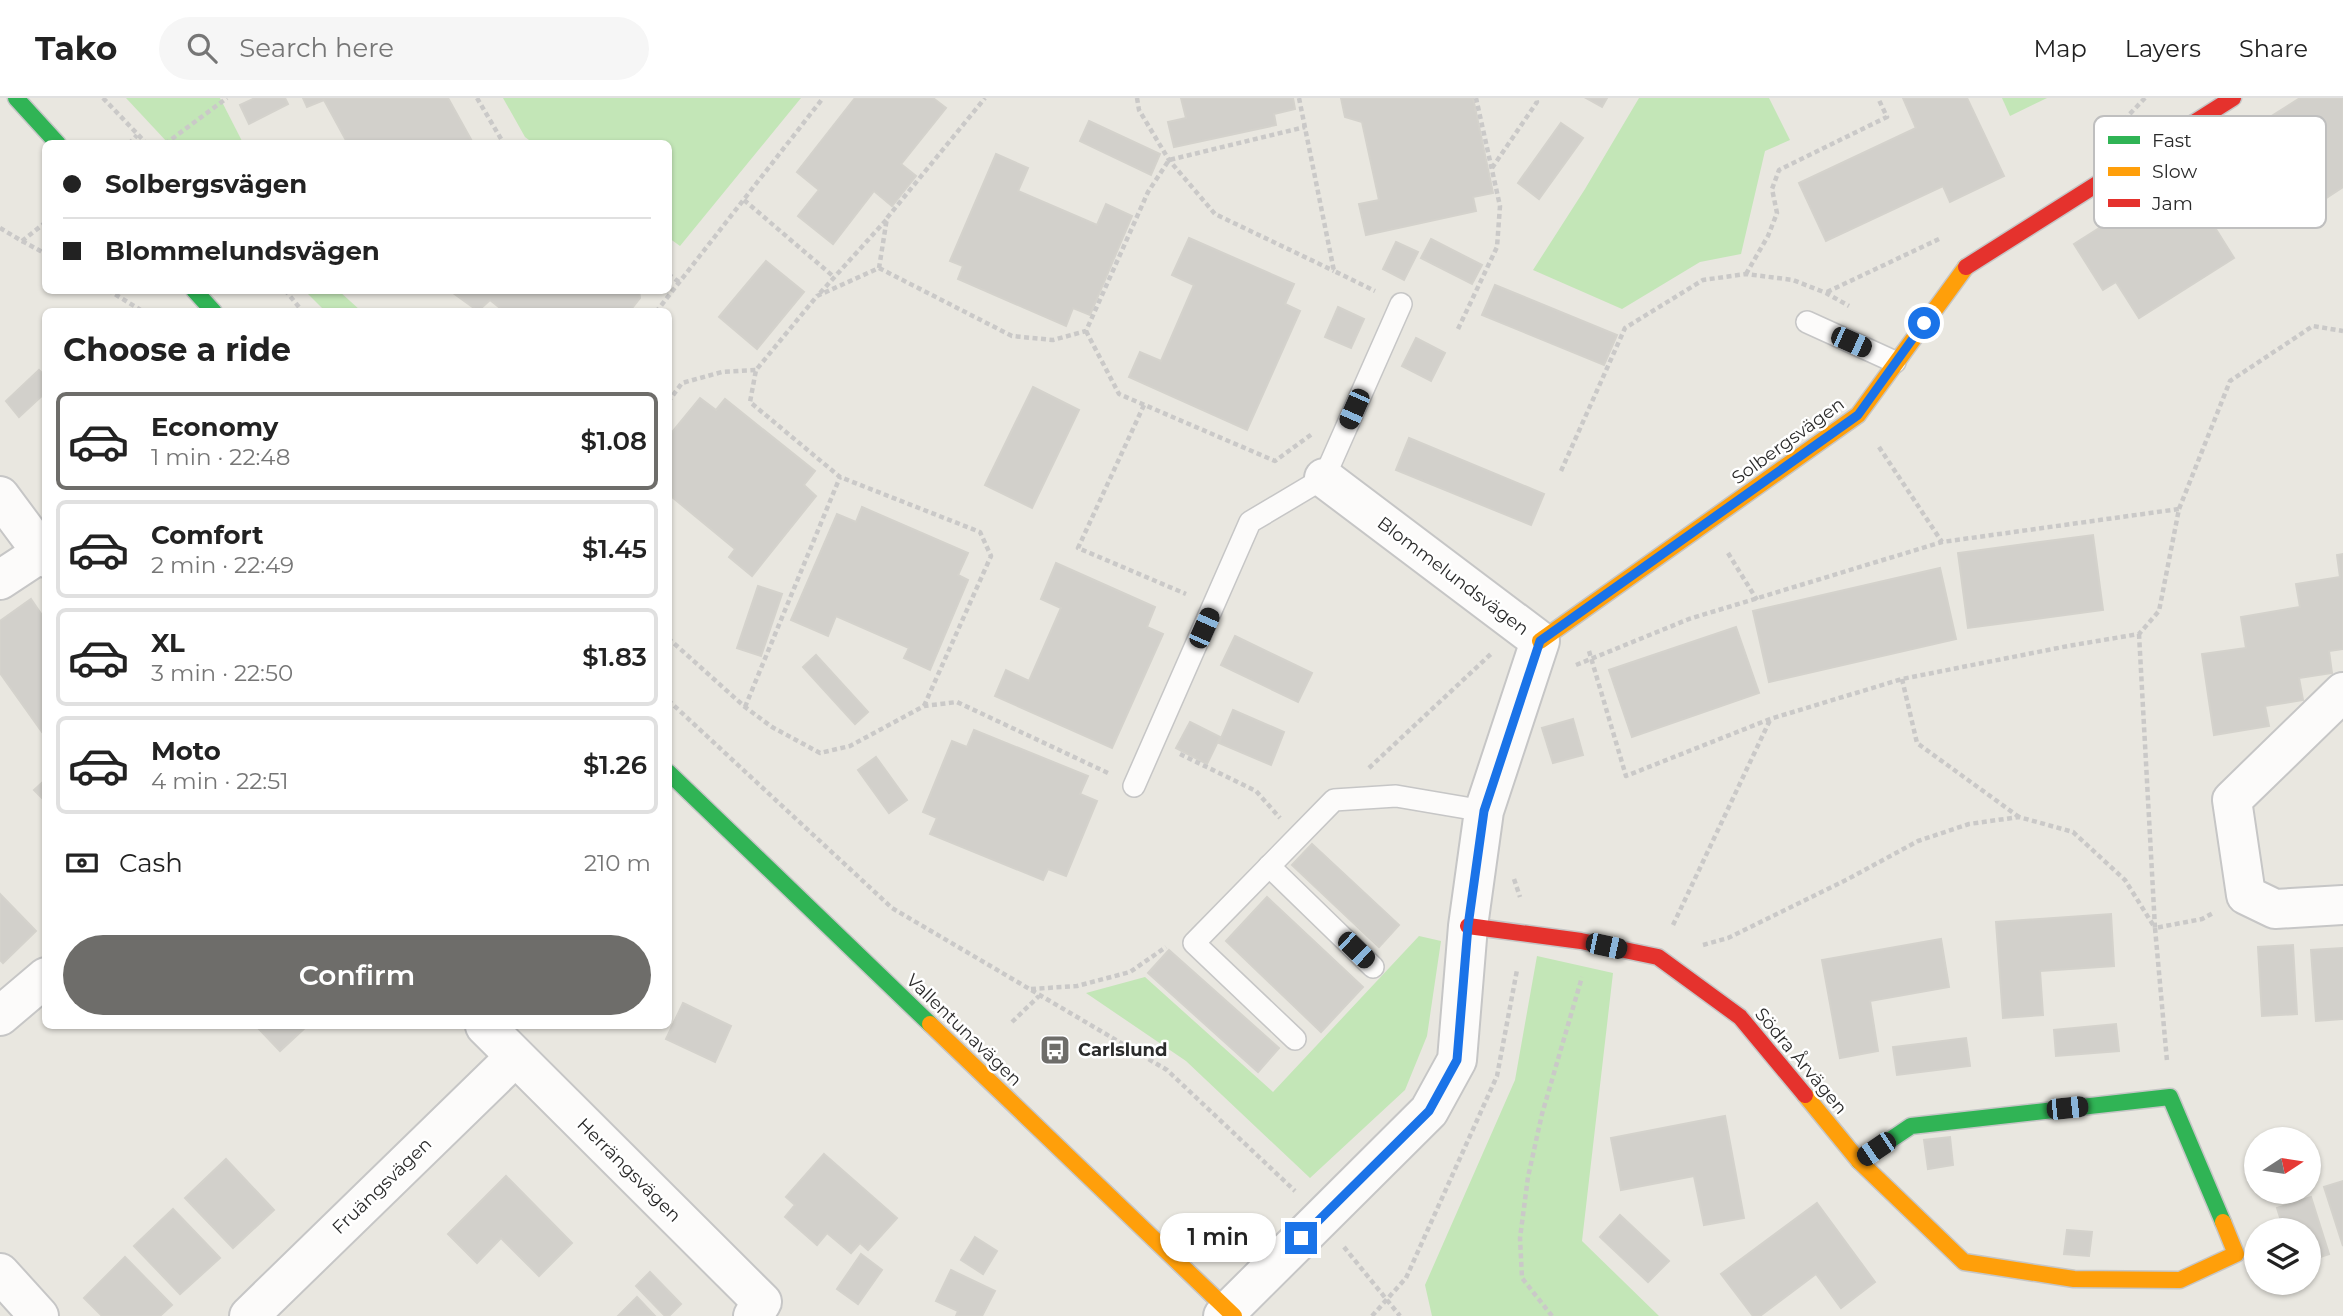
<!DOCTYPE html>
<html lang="en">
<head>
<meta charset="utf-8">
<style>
	body { margin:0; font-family:Montserrat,sans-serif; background:#f6f6f6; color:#222; height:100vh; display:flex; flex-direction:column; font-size:26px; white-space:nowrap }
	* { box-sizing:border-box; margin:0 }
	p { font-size:23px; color:#767676 }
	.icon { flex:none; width:38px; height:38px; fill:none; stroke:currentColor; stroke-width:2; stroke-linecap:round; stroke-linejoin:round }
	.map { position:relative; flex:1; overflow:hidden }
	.details { position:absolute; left:42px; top:210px; width:630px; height:721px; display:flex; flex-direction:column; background:#fff; border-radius:10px; box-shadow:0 2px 5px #0004 }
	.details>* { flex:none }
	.banner { position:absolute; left:42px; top:42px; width:630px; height:154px; border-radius:10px; box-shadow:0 2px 5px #0004; display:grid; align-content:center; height:154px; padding:0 21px; background:#fff }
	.needle { width:46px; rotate:78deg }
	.fabs { position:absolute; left:2244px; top:1029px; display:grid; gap:14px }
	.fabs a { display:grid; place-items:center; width:77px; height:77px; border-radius:50%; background:#fff; box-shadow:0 2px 5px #0004; font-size:35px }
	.end { position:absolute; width:32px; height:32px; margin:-16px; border:9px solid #1a73e8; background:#fff; box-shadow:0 0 0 4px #fff }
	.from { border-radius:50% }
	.bubble { position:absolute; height:49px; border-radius:24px; background:#fff; box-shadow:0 2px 5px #0004; font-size:23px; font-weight:600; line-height:49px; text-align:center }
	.car { position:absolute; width:21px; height:42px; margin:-21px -10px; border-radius:9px; box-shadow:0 0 5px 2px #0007; background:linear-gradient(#222 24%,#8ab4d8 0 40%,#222 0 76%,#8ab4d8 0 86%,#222 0) }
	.banner b { display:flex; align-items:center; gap:24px; height:66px; font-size:26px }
	.banner b+b { border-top:2px solid #e0e0e0 }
	.banner i { width:18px; height:18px; background:#222 }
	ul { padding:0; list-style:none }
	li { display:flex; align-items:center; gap:21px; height:98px; margin:0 14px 10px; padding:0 7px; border:4px solid #e0e0e0; border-radius:10px }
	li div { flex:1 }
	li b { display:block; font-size:26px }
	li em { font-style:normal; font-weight:600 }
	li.on { border-color:#6e6d6a }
	li>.icon { width:63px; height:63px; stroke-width:1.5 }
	h2 { padding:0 21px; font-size:32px; line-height:84px }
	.pay { display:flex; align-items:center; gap:18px; height:77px; padding:0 21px; font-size:26px }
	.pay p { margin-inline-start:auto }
	.button { display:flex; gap:14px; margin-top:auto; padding:14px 21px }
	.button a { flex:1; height:80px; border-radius:42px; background:#6e6d6a; color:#fff; font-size:28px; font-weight:600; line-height:80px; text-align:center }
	header { display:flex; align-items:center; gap:42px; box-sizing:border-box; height:98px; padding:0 35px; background:#fff; border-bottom:2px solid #e0e0e0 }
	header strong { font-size:33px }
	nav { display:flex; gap:38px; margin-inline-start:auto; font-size:24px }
	.search { width:490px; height:63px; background:#f6f6f6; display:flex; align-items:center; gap:18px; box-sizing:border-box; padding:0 24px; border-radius:38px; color:#767676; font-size:26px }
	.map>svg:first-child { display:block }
</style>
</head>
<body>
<header>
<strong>Tako</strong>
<div class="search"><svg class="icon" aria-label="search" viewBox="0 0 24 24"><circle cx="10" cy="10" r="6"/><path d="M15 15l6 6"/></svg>Search here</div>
<nav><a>Map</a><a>Layers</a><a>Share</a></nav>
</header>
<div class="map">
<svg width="2343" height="1218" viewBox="0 0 2343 1218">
	<rect width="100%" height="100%" fill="#e9e7e0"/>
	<!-- green -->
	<g fill="#c3e6b7">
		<path d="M126,0H220L243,45H168Z"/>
		<path d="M503,0H801L680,148L669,140L668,46L533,45L525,39Z"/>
		<path d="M1639,0H1769L1790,42L1765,53L1741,156L1700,164L1622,211L1533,172L1585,91Z"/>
		<path d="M2002,0H2047L2010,18Z"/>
		<path d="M305,193H339L361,213H325Z"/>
		<path d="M1419,838L1441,843L1427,938L1405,992L1310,1080L1186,963L1086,895L1145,879L1273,994Z"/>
		<path d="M1537,858L1613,875L1582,1143L1659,1218H1432L1425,1187L1515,982Z"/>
	</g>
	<!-- building -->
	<g fill="#d2d0cb" stroke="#d4d2cc" stroke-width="2">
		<path d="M255,0H285L288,6L249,26L240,7Z"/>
		<path d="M303,0H448L473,45L348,46L324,2L307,9Z"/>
		<path d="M855,0H933L946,10L901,66L916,78L892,108L874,93L833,146L798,118L819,92L797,74Z"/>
		<path d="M1181,0H1293L1295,11L1274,16L1276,27L1174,49L1168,24L1186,20Z"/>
		<path d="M1341,0H1473L1493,95L1473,99L1476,113L1366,137L1359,106L1379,102L1362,24L1345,19Z"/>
		<path d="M1586,0H1607L1602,9Z"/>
		<path d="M1903,0H1967L2004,78L1950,104L1943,88L1826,143L1799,85L1916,30Z"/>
		<path d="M2300,0H2343V89L2317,106L2294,69L2281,77L2251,31Z"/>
		<path d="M1089,23L1160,56L1151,77L1080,43Z"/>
		<path d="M1561,25L1583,40L1539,101L1518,85Z"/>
		<path d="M996,56L1028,70L1018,93L1097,127L1106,106L1132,118L1090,217L1073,210L1066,228L958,181L963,168L950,163Z"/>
		<path d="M2172,84L2197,124L2207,117L2234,160L2139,220L2116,184L2103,192L2074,146Z"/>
		<path d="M1189,140L1294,186L1285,206L1300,213L1247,332L1129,279L1140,254L1161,263L1194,187L1172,177Z"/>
		<path d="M1431,141L1482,167L1472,186L1421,160Z"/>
		<path d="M1396,144L1418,154L1404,182L1383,171Z"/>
		<path d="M766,163L804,194L757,251L719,219Z"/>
		<path d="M1495,187L1617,237L1604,267L1482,217Z"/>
		<path d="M449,192H639L640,200L629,214H505L490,202L478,213Z"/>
		<path d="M1338,209L1364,221L1351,250L1325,239Z"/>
		<path d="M1416,240L1445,255L1431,283L1402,268Z"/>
		<path d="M39,272L46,279V294L19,319L6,303Z"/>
		<path d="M1033,289L1079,312L1032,410L985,387Z"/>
		<path d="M700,300L716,312L725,301L815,373L804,387L816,398L752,478L729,459L735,451L672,399L668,404V339Z"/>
		<path d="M1409,340L1544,396L1531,427L1396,372Z"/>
		<path d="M862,409L968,455L958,477L968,482L930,572L904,560L909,550L836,518L828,538L791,522L837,416L856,424Z"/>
		<path d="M2093,437L2103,512L1968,530L1958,455Z"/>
		<path d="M2343,456V551L2329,553L2332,575L2299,580L2303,602L2265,608L2269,628L2214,637L2202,556L2246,550L2241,519L2300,509L2296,486L2340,479L2337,457Z"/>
		<path d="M1056,465L1155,509L1147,529L1163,536L1112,650L995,598L1006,572L1029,583L1061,510L1041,501Z"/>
		<path d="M1940,470L1956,541L1769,584L1753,513Z"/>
		<path d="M758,488L782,496L761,558L737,550Z"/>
		<path d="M31,501L46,523V632L42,634L0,575V523Z"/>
		<path d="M1736,529L1759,595L1632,639L1609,572Z"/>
		<path d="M1235,538L1312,575L1298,604L1221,567Z"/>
		<path d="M816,557L868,614L855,626L803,569Z"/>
		<path d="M1233,612L1284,634L1271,667L1219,645Z"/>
		<path d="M1573,621L1583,657L1553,665L1542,630Z"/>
		<path d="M1190,624L1220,639L1207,666L1176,650Z"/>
		<path d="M974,632L1088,678L1080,696L1097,703L1066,778L1048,771L1043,782L930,736L937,720L923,714L952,643L967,649Z"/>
		<path d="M876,659L907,702L889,715L858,672Z"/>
		<path d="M46,681V704L34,692Z"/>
		<path d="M1312,746L1399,827L1379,849L1292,767Z"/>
		<path d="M0,796L36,833L3,865L0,862Z"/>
		<path d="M1267,799L1363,889L1321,934L1226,843Z"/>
		<path d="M2111,816L2114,868L2040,873L2043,917L2003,920L1996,824Z"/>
		<path d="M1941,841L1949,889L1870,903L1878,953L1840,960L1822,862Z"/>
		<path d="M2293,847L2297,916L2262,918L2258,849Z"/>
		<path d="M2343,850V921L2316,923L2311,852Z"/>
		<path d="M1169,852L1279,950L1258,974L1148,875Z"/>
		<path d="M683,905L731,928L715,964L666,941Z"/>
		<path d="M2116,926L2119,953L2056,958L2054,932Z"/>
		<path d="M256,928H307L280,953Z"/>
		<path d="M1966,940L1970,968L1897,977L1893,949Z"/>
		<path d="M1725,1018L1744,1120L1704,1127L1694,1078L1621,1092L1611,1040Z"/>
		<path d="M1950,1039L1953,1067L1928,1071L1924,1042Z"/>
		<path d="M824,1056L897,1120L868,1152L860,1145L851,1155L827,1135L817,1147L785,1119L795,1107L786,1099Z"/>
		<path d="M226,1061L274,1112L233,1150L185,1100Z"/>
		<path d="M506,1078L572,1145L539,1178L501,1140L477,1165L448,1136Z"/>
		<path d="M2343,1083V1148L2324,1089Z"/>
		<path d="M2311,1099L2329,1156L2308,1163V1132H2284L2277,1110Z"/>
		<path d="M1817,1105L1875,1184L1841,1210L1816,1176L1760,1218H1753L1721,1176Z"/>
		<path d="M173,1111L220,1160L180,1196L134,1148Z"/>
		<path d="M1620,1117L1669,1163L1648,1184L1600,1139Z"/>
		<path d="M2067,1132L2092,1134L2089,1158L2064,1156Z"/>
		<path d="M975,1139L997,1153L983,1176L961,1162Z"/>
		<path d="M861,1156L882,1172L858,1206L837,1191Z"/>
		<path d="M125,1159L172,1207L160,1218H102L84,1200Z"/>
		<path d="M951,1172L995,1193L982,1218H956L958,1213L936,1203Z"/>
		<path d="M650,1174L681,1206L669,1218H665L636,1188Z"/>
		<path d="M637,1199L655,1218H618Z"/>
	</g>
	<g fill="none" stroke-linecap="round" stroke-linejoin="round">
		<!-- lane casing -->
		<g stroke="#c6c6c6" stroke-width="24">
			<g id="lane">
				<path d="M1807,224L1895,264"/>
				<path d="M1134,688L1250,424L1324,380L1401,206"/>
				<path d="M1269,768L1373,869"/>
				<path d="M1295,941L1194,845L1334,702L1396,698L1484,713"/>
			</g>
		</g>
		<!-- street casing -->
		<g stroke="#c6c6c6" stroke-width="42">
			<g id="street">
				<path d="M0,398L46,460"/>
				<path d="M0,482L41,455"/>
				<path d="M2343,594L2232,702L2246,797L2275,811L2343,807"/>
				<path d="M0,918L46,879"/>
				<path d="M485,928L762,1204L753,1218"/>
				<path d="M0,1175L39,1218"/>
				<path d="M249,1218L515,959"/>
				<path d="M1223,1218L1429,1013L1457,962L1468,828L1484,713L1540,543L1324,380"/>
			</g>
		</g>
		<!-- fast casing -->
		<g stroke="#c6c6c6" stroke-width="19">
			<g id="fast">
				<path d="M16,0L58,46"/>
				<path d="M194,192L214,214"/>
				<path d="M668,674L930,926"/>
				<path d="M1859,1063L1911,1028L2170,999L2223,1124"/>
			</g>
		</g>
		<!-- slow casing -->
		<g stroke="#c6c6c6" stroke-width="19">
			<g id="slow">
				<path d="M1540,543L1858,317L1966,169"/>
				<path d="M930,926L1234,1218"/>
				<path d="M1805,997L1859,1063L1964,1164L2074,1181L2180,1182L2236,1156L2223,1124"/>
			</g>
		</g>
		<!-- jam casing -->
		<g stroke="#c6c6c6" stroke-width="19">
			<g id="jam">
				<path d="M1966,169L2233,0"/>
				<path d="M1468,828L1581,843L1658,859L1740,919L1805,997"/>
			</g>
		</g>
		<!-- path -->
		<g stroke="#cac9c8" stroke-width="4.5" stroke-dasharray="5 3.5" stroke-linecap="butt">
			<path d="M103,0L147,46"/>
			<path d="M477,0L504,46"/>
			<path d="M1137,0L1139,12L1169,62L1215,116L1334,173"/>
			<path d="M1299,0L1334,173L1375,193"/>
			<path d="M2124,22L2145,0"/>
			<path d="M129,46L137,37"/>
			<path d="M165,46L227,0"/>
			<path d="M1492,70L1537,4L1536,0"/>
			<path d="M744,102L834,179"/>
			<path d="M0,130L22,143L46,124"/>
			<path d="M22,143L46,156"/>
			<path d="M879,170L1012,238L1053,242L1086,233L1148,94L1169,62L1305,29"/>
			<path d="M668,176L679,184"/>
			<path d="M1746,176L1768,138L1777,115L1772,91L1779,72L1887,19L1878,0"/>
			<path d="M108,192L144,214"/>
			<path d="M285,192L303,214"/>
			<path d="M1827,194L1939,141"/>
			<path d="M820,195L887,121"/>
			<path d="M656,214L823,0"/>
			<path d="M1458,231L1497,149L1500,108L1476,0"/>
			<path d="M1086,233L1119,296L1275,363L1312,336"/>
			<path d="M668,304L682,285L722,274L756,272"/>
			<path d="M1144,307L1078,450L1186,496"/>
			<path d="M1879,349L1942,444"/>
			<path d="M1561,373L1625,230L1703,182L1746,176L1793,182L1826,195L1849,208"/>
			<path d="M1728,455L1757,502"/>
			<path d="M2139,536L2155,830L2202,821L2215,814"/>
			<path d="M668,540L745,609L772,629L820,655L850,648L924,608L957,604L1108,675"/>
			<path d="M1589,553L1626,678L1770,621L1902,581L2068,548L2139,536L2159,513L2179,411L2230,283L2313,228L2343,233"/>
			<path d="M1576,567L1689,521L1942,444L2179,411"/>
			<path d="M1902,581L1917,645L2019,719"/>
			<path d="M668,602L892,810L1167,972L1295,1093"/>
			<path d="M924,608L991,458L980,434L840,379L750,304L756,272L817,198L879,170L887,120L985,0"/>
			<path d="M745,609L840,379"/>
			<path d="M1180,656L1256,693L1280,720"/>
			<path d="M1369,670L1493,554"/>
			<path d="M1514,781L1520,799"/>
			<path d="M1673,827L1770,622"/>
			<path d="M1703,847L1728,840L1848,781L1918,743L1969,726L2019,719L2073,734L2125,782L2155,830L2167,963"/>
			<path d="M1031,891L1077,888L1130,874L1166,849"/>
			<path d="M1012,924L1039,898"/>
			<path d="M1344,1149L1400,1218"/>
			<path d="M1372,1218L1406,1180L1497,978L1517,872"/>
			<path d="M1552,1218L1522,1180L1520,1140L1528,1079L1542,1016L1582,879"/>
		</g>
		<!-- lane -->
		<use href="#lane" stroke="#fcfbfa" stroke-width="21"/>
		<!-- street -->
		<use href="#street" stroke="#fcfbfa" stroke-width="38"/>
		<!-- fast -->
		<use href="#fast" stroke="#30b455" stroke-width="16"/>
		<!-- slow -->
		<use href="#slow" stroke="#ff9f0a" stroke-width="16"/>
		<!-- jam -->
		<use href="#jam" stroke="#e5322d" stroke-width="16"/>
	</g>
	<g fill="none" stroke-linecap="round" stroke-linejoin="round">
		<!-- route -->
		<path stroke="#1a73e8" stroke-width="9" d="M1301,1140L1429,1013L1457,962L1468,828L1484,713L1540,543L1858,317L1924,225"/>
	</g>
	<!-- icons -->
	<defs>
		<g id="bus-square" transform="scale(1.575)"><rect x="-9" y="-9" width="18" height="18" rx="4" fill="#6e6d6a" stroke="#fff"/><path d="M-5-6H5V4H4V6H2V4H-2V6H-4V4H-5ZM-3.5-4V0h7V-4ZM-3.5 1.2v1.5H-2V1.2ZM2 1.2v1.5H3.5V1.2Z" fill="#fff"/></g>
	</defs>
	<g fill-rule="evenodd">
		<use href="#bus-square" x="1055" y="952"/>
	</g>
	<g text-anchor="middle" stroke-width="5" stroke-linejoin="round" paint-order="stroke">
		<!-- street labels -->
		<g font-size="18" fill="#2b2b2b" stroke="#fff">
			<text transform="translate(1788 343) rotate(-36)" y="6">Solbergsvägen</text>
			<text transform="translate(1453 478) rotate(37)" y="6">Blommelundsvägen</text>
			<text transform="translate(964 932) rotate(44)" y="6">Vallentunavägen</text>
			<text transform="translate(1801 963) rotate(50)" y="6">Södra Årvägen</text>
			<text transform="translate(629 1072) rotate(45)" y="6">Herrängsvägen</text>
			<text transform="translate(382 1088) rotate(-44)" y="6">Fruängsvägen</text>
		</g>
		<!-- poi labels -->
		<g font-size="18" font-weight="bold" fill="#2b2b2b" stroke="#fff" text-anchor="start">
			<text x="1078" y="958">Carlslund</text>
		</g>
	</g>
	<!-- legend -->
	<rect x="2094" y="18" width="232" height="112" rx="10" fill="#fff" stroke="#bfbfbf" stroke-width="2"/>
	<rect x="2108" y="38" width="32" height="8" fill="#30b455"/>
	<rect x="2108" y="69" width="32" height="9" fill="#ff9f0a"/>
	<rect x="2108" y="101" width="32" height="8" fill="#e5322d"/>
	<g font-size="19" fill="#2b2b2b">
		<text x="2152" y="49">Fast</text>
		<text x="2152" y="80">Slow</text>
		<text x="2152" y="112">Jam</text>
	</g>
</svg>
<div class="fabs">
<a><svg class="needle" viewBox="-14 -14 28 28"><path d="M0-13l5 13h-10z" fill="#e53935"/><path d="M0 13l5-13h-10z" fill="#767676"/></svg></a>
<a><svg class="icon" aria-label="layers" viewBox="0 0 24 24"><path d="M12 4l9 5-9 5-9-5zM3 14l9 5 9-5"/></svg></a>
</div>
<i class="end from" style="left:1924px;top:225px"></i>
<i class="end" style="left:1301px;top:1140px"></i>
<div class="bubble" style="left:1160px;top:1115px;width:116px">1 min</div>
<i class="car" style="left:1851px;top:244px;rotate:114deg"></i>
<i class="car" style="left:1354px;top:311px;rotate:204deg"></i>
<i class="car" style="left:1204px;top:530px;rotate:24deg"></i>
<i class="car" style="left:1606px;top:848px;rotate:102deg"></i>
<i class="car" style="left:1356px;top:852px;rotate:134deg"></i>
<i class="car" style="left:2067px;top:1010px;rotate:84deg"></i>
<i class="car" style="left:1876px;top:1051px;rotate:236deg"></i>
<div class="banner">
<b><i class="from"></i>Solbergsvägen</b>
<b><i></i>Blommelundsvägen</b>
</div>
<section class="details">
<h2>Choose a ride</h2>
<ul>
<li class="on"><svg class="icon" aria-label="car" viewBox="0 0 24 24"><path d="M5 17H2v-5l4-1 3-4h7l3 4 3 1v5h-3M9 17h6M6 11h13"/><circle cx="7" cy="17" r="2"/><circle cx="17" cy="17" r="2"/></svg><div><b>Economy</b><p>1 min · 22:48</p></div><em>$1.08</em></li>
<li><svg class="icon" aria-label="car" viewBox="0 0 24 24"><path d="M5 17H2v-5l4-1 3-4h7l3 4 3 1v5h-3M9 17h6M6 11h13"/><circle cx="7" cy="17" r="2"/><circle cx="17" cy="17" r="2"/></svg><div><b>Comfort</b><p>2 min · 22:49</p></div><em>$1.45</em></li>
<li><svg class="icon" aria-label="car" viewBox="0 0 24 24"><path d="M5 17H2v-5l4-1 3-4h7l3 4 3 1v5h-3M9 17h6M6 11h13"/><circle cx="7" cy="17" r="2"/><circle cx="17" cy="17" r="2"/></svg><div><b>XL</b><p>3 min · 22:50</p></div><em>$1.83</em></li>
<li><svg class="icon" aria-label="car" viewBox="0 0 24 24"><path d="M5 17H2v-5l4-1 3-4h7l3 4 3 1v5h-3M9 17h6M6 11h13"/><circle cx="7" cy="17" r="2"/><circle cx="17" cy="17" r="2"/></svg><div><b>Moto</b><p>4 min · 22:51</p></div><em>$1.26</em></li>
</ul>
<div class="pay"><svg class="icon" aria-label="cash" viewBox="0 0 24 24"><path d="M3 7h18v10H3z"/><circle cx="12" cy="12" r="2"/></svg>Cash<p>210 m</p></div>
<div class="button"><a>Confirm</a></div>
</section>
</div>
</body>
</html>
